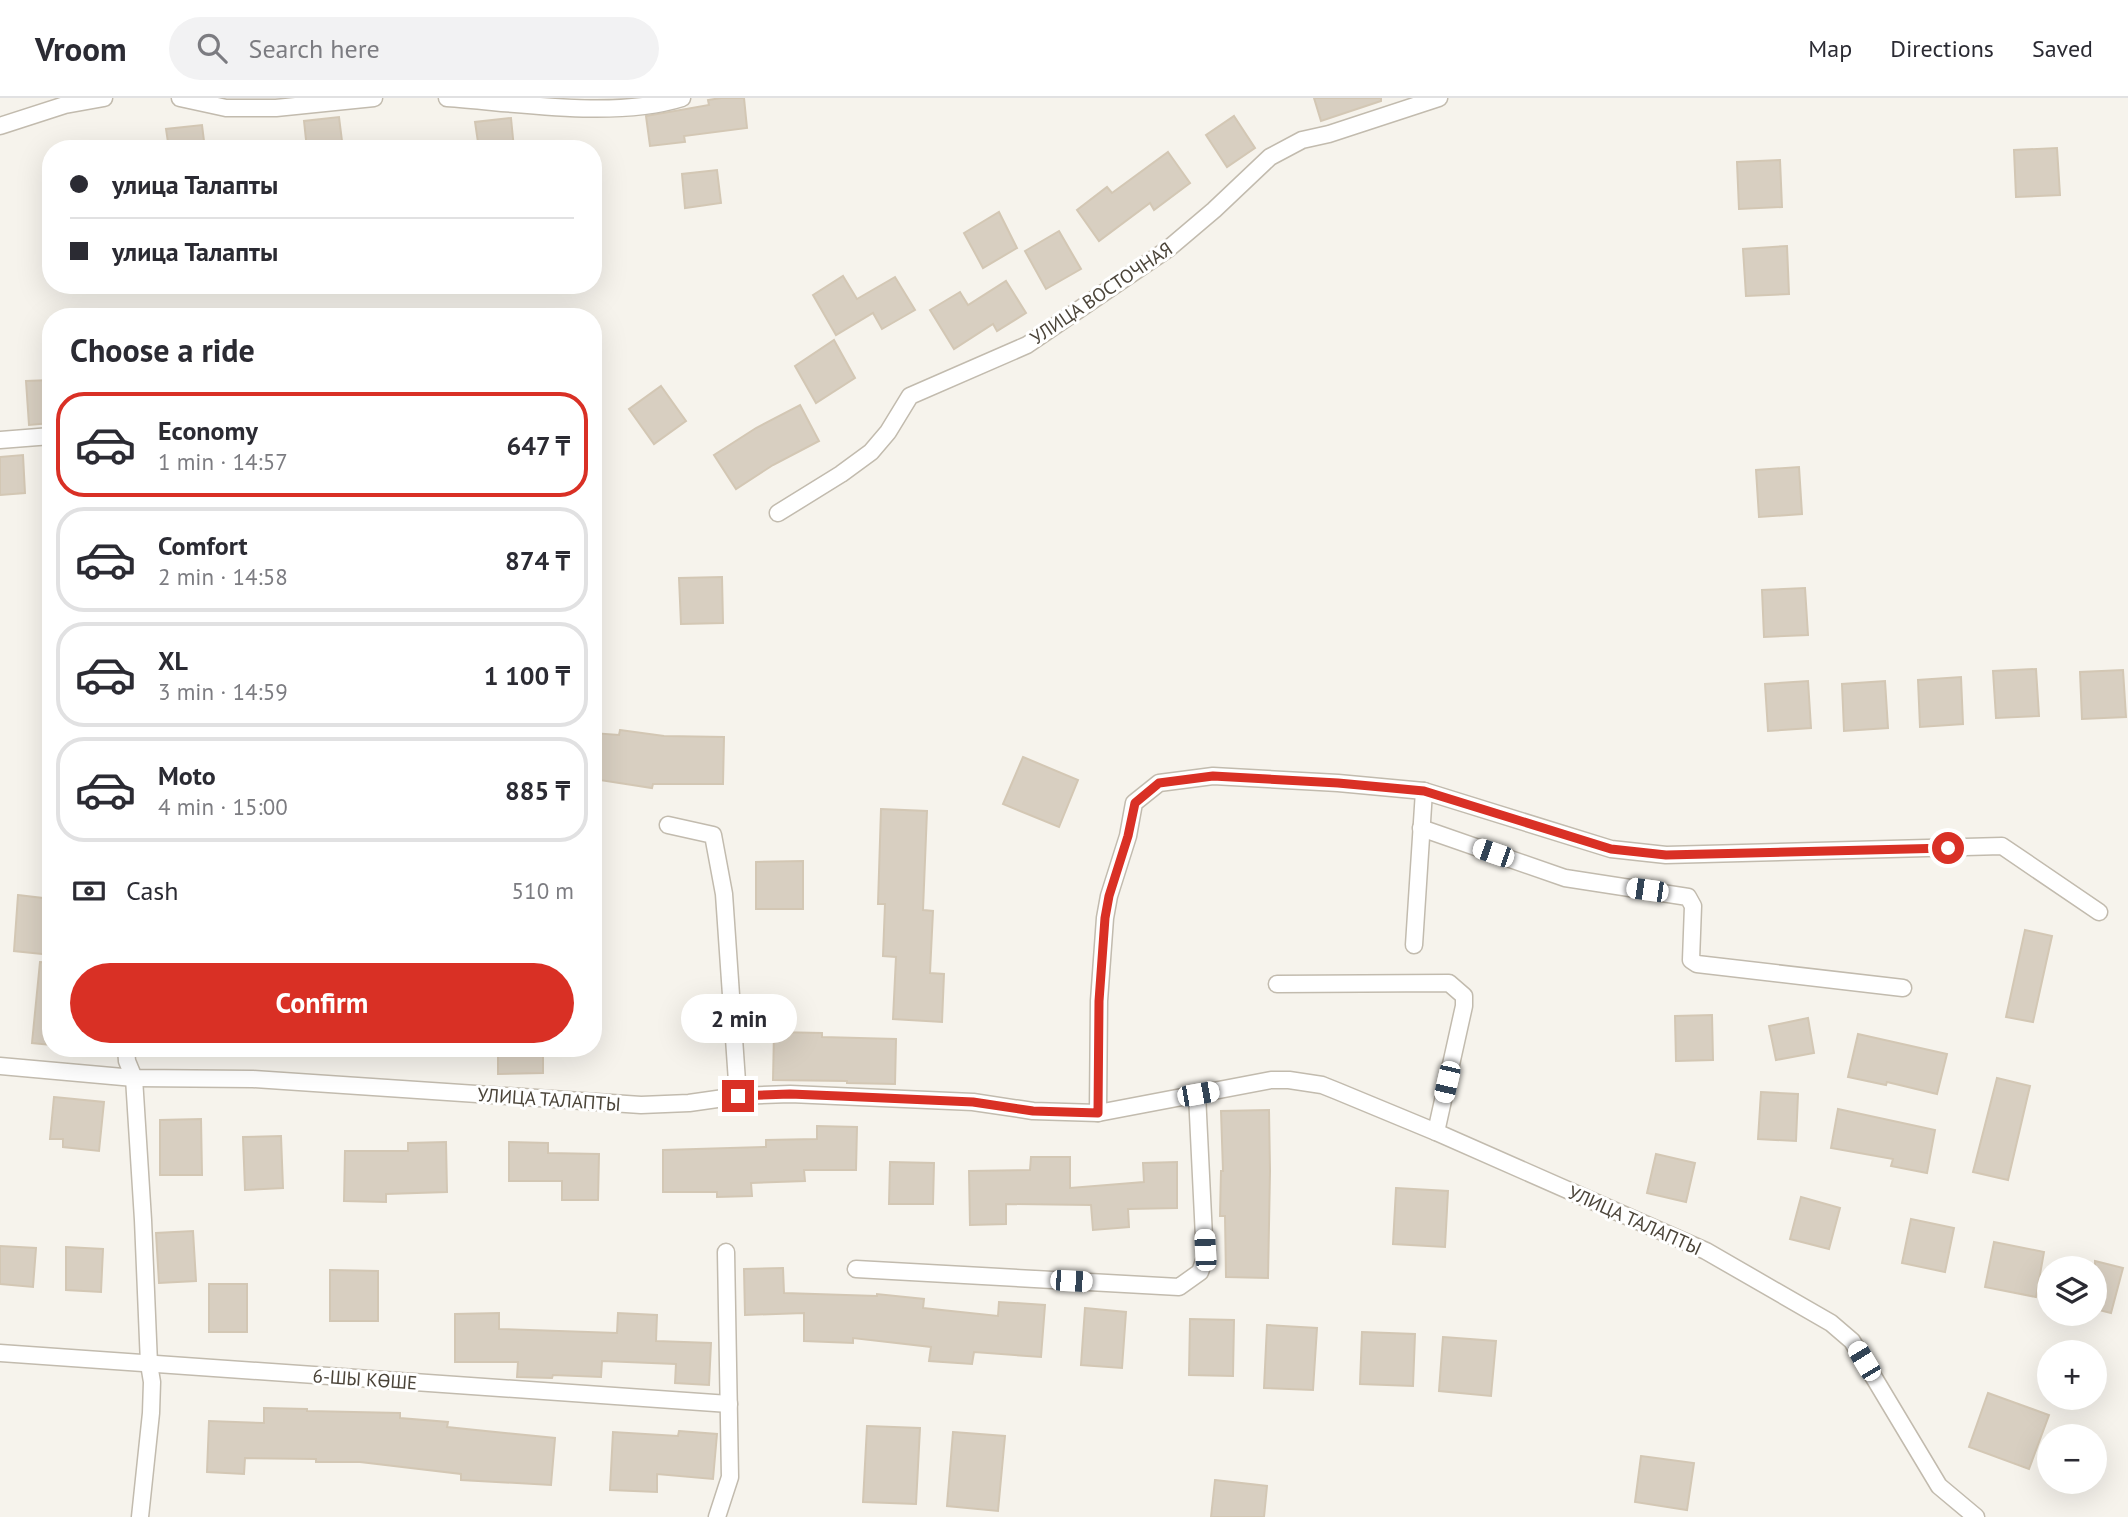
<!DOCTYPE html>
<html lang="en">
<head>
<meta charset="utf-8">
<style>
	body { margin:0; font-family:"PT Sans",sans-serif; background:#f2f2f3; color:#2b2b33; height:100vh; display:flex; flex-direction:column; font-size:26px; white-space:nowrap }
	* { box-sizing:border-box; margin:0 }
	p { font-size:23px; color:#7c7c81 }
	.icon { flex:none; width:38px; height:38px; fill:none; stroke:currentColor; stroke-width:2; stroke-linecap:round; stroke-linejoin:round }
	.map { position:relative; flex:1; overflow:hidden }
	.sheet { position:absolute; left:42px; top:210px; width:560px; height:749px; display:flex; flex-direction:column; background:#fff; border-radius:28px; box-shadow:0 7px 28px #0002 }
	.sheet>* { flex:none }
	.top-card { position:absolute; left:42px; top:42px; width:560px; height:154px; border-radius:28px; box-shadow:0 7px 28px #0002; display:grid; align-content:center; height:154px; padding:0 28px; background:#fff }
	.controls { position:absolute; left:2037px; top:1158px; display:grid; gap:14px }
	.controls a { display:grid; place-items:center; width:70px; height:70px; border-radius:50%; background:#fff; box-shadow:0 7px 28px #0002; font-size:35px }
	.end { position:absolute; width:32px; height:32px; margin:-16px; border:9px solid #d93025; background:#fff; box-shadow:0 0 0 4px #fff }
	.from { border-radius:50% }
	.bubble { position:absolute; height:49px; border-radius:24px; background:#fff; box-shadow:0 7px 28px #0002; font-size:23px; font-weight:800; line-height:49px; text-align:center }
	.car { position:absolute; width:21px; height:42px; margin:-21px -10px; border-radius:9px; box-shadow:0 0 5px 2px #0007; background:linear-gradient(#fff 24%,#345 0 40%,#fff 0 76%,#345 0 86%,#fff 0) }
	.top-card b { display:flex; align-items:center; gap:24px; height:66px; font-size:26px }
	.top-card b+b { border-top:2px solid #e1e1e2 }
	.top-card i { width:18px; height:18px; background:#2b2b33 }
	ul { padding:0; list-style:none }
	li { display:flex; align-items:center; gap:21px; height:105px; margin:0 14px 10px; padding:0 14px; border:4px solid #e1e1e2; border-radius:28px }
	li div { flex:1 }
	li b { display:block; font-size:26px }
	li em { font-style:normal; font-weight:800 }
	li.on { border-color:#d93025 }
	li>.icon { width:63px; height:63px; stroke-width:1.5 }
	h2 { padding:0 28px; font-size:32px; line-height:84px }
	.pay { display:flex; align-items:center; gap:18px; height:77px; padding:0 28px; font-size:26px }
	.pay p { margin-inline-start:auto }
	.primary-button { display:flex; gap:14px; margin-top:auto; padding:14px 28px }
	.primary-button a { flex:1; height:80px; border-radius:42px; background:#d93025; color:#fff; font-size:28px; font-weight:800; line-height:80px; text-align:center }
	header { display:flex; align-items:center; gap:42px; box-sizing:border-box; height:98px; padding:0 35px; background:#fff; border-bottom:2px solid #e1e1e2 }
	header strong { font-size:33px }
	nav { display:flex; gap:38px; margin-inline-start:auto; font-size:24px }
	.search { width:490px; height:63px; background:#f2f2f3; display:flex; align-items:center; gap:18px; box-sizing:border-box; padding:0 24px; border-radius:38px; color:#7c7c81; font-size:26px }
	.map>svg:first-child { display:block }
</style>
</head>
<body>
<header>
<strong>Vroom</strong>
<div class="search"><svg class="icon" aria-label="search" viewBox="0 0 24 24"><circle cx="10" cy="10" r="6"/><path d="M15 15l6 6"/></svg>Search here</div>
<nav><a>Map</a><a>Directions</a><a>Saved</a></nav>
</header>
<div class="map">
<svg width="2128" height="1419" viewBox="0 0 2128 1419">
	<rect width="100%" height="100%" fill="#f6f3ec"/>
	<!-- building -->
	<g fill="#d8cfc1" stroke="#d3c7b4" stroke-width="2">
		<path d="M721,0H744L747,30L684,38L685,44L650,48L646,18L709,7L708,2Z"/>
		<path d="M1314,0H1381V3L1321,23Z"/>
		<path d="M1234,18L1255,50L1227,69L1206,37Z"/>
		<path d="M339,19L343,51H307L304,23Z"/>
		<path d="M511,20L514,51H479L475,24Z"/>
		<path d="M202,27L205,51H169L166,31Z"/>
		<path d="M2057,50L2060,97L2016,99L2014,52Z"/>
		<path d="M1168,54L1190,85L1154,112L1150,105L1099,143L1077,112L1107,89L1112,95Z"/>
		<path d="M1780,62L1782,109L1739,111L1737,64Z"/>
		<path d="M717,72L721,105L685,110L682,76Z"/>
		<path d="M999,114L1017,150L983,170L964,135Z"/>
		<path d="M1059,133L1081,171L1046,191L1025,153Z"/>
		<path d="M1787,148L1789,196L1746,198L1743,151Z"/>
		<path d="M843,178L857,201L895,179L915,212L882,231L873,215L836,237L813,197Z"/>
		<path d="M1006,183L1026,215L997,233L993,226L954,251L930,212L960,194L968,207Z"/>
		<path d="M834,242L855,280L816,305L795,268Z"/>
		<path d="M51,282V325L29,327L26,283Z"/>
		<path d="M661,288L686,323L654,346L629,311Z"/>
		<path d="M800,307L819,343L773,367L736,391L714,357L756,330Z"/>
		<path d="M23,357L25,395L0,397V359Z"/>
		<path d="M1799,369L1802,416L1759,419L1756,372Z"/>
		<path d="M722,479L723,525L681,526L679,480Z"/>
		<path d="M1805,490L1808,537L1764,539L1762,492Z"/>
		<path d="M2036,571L2039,618L1996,620L1993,573Z"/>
		<path d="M2123,572L2126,619L2082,621L2080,574Z"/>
		<path d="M1961,579L1963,626L1920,629L1918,582Z"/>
		<path d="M1808,583L1811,630L1768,633L1765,586Z"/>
		<path d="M1885,583L1888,630L1844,633L1842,586Z"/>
		<path d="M620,632L664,638L724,639L723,686H653L652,690L593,681V635L619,637Z"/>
		<path d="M1023,659L1078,682L1059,729L1003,706Z"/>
		<path d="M881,711L927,713L923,812L933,813L930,875L944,876L942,924L893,921L896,859L883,858L885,806H878Z"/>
		<path d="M803,763V811H756V764Z"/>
		<path d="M18,797L51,801V857L14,853Z"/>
		<path d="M2025,832L2052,838L2033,924L2006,919Z"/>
		<path d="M40,864L51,865V947L32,945Z"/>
		<path d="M1712,917L1713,962L1676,963L1675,918Z"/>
		<path d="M1808,920L1814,955L1776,962L1769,928Z"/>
		<path d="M774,934L822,935V939L896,941L895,986L847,985V983L773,982Z"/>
		<path d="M1858,936L1947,956L1937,996L1887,984L1886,987L1848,979Z"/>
		<path d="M498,950H543V975L498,976Z"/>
		<path d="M1997,980L2030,988L2008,1082L1973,1074Z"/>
		<path d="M1761,994L1798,996L1796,1043L1758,1041Z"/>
		<path d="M54,999L104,1004L99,1053L63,1049V1041H50Z"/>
		<path d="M1838,1011L1935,1032L1927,1075L1891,1068L1893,1061L1831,1050Z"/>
		<path d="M1269,1012L1270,1073L1268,1180L1226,1179L1225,1118H1220L1221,1073H1223L1221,1013Z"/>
		<path d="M201,1021L202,1077H160V1022Z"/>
		<path d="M817,1028L857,1029L856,1072H804L805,1083L751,1085L752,1098L717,1099V1094H663V1052L766,1049V1042L817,1041Z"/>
		<path d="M281,1038L283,1090L245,1092L243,1039Z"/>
		<path d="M446,1044L447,1094L386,1096V1104L344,1103L345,1053H408V1045Z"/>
		<path d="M509,1044L548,1045V1055L599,1056L598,1102H562V1083H509Z"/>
		<path d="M1656,1056L1695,1065L1686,1104L1647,1095Z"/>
		<path d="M1031,1059H1070V1090L1144,1084L1143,1065L1177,1064V1110L1128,1111L1129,1129L1093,1132L1091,1107L1006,1106V1126L970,1127L969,1073L1030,1072Z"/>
		<path d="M890,1064L934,1065L933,1106H889Z"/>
		<path d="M1396,1090L1448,1093L1445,1149L1393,1146Z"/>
		<path d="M1801,1099L1840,1110L1829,1151L1790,1141Z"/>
		<path d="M1911,1121L1954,1130L1945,1174L1902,1165Z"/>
		<path d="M193,1133L196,1183L159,1185L156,1135Z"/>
		<path d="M1994,1144L2044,1154L2036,1199L1985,1189Z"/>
		<path d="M0,1148L36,1150L33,1189L0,1186Z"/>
		<path d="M66,1149L103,1151L101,1194L66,1192Z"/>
		<path d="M2095,1163L2123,1170L2111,1215L2095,1211Z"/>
		<path d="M783,1170L784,1195L877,1198V1196L924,1201L923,1210L998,1218L999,1204L1045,1207L1041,1259L974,1254L972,1266L929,1263L931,1249L853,1240V1245L804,1243V1215L745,1217L744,1171Z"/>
		<path d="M330,1172L378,1173V1223H330Z"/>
		<rect x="209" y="1186" width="38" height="48"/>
		<path d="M1085,1210L1126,1214L1122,1270L1081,1267Z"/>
		<path d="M499,1215V1231L617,1235L618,1215L657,1217L656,1243L711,1245L709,1287L675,1285L676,1266L602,1263L601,1279L553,1277L552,1280L517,1279L518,1264H455V1216Z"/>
		<path d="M1190,1221L1234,1222L1233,1278L1189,1277Z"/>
		<path d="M1267,1227L1317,1230L1313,1292L1264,1290Z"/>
		<path d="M1362,1234L1415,1236L1413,1288L1360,1286Z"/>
		<path d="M1443,1239L1496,1243L1491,1298L1439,1293Z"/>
		<path d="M1988,1295L2049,1317L2029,1371L1969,1349Z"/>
		<path d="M264,1310L307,1311V1313L400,1315V1320L448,1324L447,1329L555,1340L551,1387L461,1382V1376L360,1364H316V1361L245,1360L244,1376L207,1374L209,1323L264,1325Z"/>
		<path d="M867,1328L920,1330L916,1406L863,1404Z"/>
		<path d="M679,1333L717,1336L713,1381L657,1376V1394L610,1392L613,1334L678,1338Z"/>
		<path d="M953,1334L1005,1338L998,1413L947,1408Z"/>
		<path d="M1641,1358L1694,1365L1687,1412L1635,1404Z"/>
		<path d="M1215,1382L1267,1388L1264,1419H1211Z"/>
	</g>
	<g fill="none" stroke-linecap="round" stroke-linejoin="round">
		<!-- street casing -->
		<g stroke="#c2bbae" stroke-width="19">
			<g id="street">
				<path d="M180,0L226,10H276L374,0"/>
				<path d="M447,0C518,5 615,21 682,0"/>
				<path d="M0,28L65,7L104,0"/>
				<path d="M0,342L51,338"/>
				<path d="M778,415L841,376L871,354L888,334L910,298L1027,247L1168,151L1214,112L1270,59L1302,42L1329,36L1439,0"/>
				<path d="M668,727L713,737L724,796L738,998"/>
				<path d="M1421,730L1565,780L1688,799L1693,808L1691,862L1697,866L1903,890"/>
				<path d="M1414,847L1424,693"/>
				<path d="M1277,886L1449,885L1464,898V908L1436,1034"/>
				<path d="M126,950L127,963L134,980L143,1122L149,1266L152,1284L151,1315L140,1419"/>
				<path d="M0,968L134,980L253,981L641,1007L689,1005L738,998L790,996L973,1004L1033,1013L1098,1015L1271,982H1289L1322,987L1337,993L1436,1034L1706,1153L1831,1225L1852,1243L1939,1388L1976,1419"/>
				<path d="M1098,1015L1099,903L1105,820L1109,798L1128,738L1134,705L1159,685L1213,678L1338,685L1424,693L1611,751L1666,757L2002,748L2099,814"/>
				<path d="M856,1171L1179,1189L1200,1174L1205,1160L1197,996"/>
				<path d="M0,1255L729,1306"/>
				<path d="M717,1419L730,1379L726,1154"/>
			</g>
		</g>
		<!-- street -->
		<use href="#street" stroke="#fff" stroke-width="16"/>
	</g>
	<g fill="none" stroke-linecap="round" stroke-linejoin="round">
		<!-- route -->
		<path stroke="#d93025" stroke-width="9" d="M738,998L790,996L839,998L973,1004L1033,1013L1098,1015L1099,903L1105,820L1109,798L1128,738L1135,705L1159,685L1213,678L1338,685L1424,693L1611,751L1666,757L1948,750"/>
	</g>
	<g text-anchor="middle" stroke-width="6" stroke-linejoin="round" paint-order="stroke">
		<!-- street labels -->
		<g font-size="19" fill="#4b4439" stroke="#fff">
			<text transform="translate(1101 195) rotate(-34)" y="7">УЛИЦА ВОСТОЧНАЯ</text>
			<text transform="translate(549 1001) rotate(4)" y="7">УЛИЦА ТАЛАПТЫ</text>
			<text transform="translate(1635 1122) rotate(24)" y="7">УЛИЦА ТАЛАПТЫ</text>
			<text transform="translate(365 1281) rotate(4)" y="7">6-ШЫ КӨШЕ</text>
		</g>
	</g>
</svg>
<div class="controls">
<a><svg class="icon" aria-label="layers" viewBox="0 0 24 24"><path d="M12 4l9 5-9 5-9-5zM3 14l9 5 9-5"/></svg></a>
<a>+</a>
<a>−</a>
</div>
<i class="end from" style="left:1948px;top:750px"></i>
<i class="end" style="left:738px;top:998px"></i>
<div class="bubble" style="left:681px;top:896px;width:116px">2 min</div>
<i class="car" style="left:1493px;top:755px;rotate:289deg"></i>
<i class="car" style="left:1647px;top:792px;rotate:278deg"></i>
<i class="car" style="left:1447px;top:984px;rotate:193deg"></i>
<i class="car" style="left:1198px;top:996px;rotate:80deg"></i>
<i class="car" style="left:1205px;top:1152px;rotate:357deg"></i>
<i class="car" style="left:1071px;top:1183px;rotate:93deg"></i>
<i class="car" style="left:1864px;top:1263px;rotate:329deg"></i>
<div class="top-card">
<b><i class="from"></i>улица Талапты</b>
<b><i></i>улица Талапты</b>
</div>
<section class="sheet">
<h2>Choose a ride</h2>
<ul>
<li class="on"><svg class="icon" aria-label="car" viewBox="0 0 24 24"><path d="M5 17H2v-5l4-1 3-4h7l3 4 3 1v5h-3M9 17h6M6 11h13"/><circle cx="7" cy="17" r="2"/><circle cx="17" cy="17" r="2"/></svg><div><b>Economy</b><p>1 min · 14:57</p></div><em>647 ₸</em></li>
<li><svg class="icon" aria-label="car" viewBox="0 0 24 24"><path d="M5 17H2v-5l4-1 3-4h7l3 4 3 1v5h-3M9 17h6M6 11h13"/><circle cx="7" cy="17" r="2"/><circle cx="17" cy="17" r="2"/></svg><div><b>Comfort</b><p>2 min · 14:58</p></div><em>874 ₸</em></li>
<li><svg class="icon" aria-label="car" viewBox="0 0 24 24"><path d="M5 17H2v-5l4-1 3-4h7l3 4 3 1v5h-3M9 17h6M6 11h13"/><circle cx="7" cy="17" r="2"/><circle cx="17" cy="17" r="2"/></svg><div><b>XL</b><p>3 min · 14:59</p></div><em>1 100 ₸</em></li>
<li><svg class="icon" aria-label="car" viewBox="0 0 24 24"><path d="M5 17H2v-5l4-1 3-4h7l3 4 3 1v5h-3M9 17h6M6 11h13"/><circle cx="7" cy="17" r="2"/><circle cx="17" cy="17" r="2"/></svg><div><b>Moto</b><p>4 min · 15:00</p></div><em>885 ₸</em></li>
</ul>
<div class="pay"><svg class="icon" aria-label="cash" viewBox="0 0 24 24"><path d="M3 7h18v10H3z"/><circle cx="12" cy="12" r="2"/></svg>Cash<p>510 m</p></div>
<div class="primary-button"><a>Confirm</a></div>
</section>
</div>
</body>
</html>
